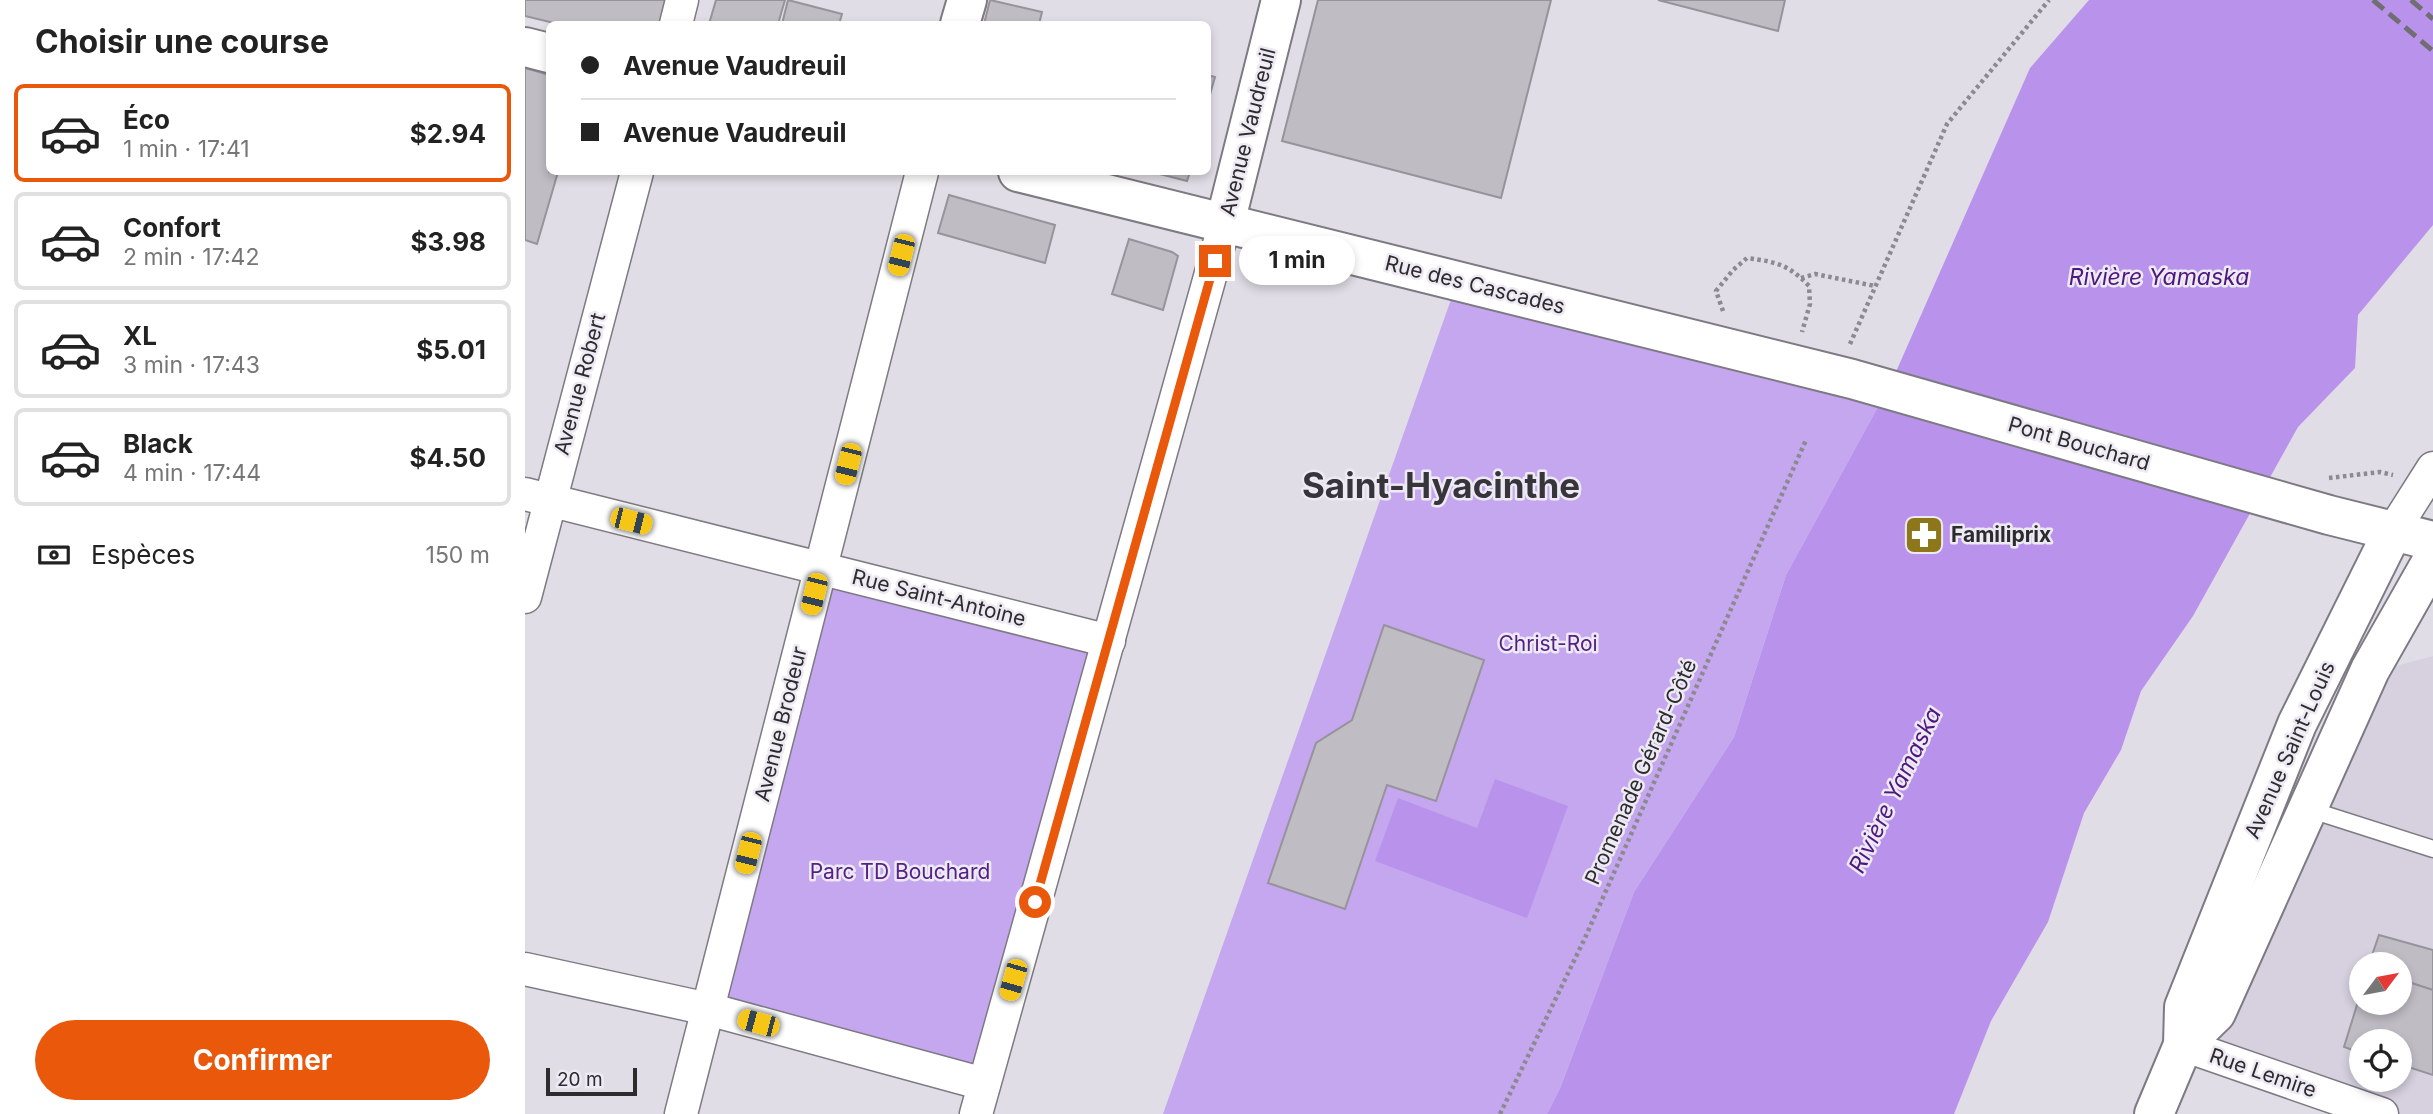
<!DOCTYPE html>
<html lang="fr">
<head>
<meta charset="utf-8">
<style>
	body { margin:0; font-family:Inter,sans-serif; background:#f2f2f2; color:#222; height:100vh; display:flex; flex-direction:column; font-size:26px; white-space:nowrap }
	* { box-sizing:border-box; margin:0 }
	p { font-size:23px; color:#767676 }
	.icon { flex:none; width:38px; height:38px; fill:none; stroke:currentColor; stroke-width:2; stroke-linecap:round; stroke-linejoin:round }
	.map { position:relative; flex:1; overflow:hidden }
	.panel { display:flex; flex-direction:column; background:#fff; width:525px }
	.panel>* { flex:none }
	.top-card { position:absolute; left:21px; top:21px; width:665px; height:154px; border-radius:10px; box-shadow:0 4px 10px #0003; display:grid; align-content:center; height:154px; padding:0 35px; background:#fff }
	.needle { width:46px; rotate:58deg }
	.fabs { position:absolute; left:1824px; top:952px; display:grid; gap:14px }
	.fabs a { display:grid; place-items:center; width:63px; height:63px; border-radius:50%; background:#fff; box-shadow:0 4px 10px #0003; font-size:35px }
	.scale { position:absolute; left:21px; bottom:18px; width:91px; box-sizing:border-box; padding-left:7px; border:4px solid #2c2b2e; border-top:0; font-size:19px; line-height:24px; white-space:nowrap; color:#2c2b2e; -webkit-text-stroke:5px #eeeaf4; paint-order:stroke }
	.end { position:absolute; width:32px; height:32px; margin:-16px; border:9px solid #ea580c; background:#fff; box-shadow:0 0 0 4px #fff }
	.from { border-radius:50% }
	.bubble { position:absolute; height:49px; border-radius:24px; background:#fff; box-shadow:0 4px 10px #0003; font-size:23px; font-weight:700; line-height:49px; text-align:center }
	.car { position:absolute; width:21px; height:42px; margin:-21px -10px; border-radius:9px; box-shadow:0 0 5px 2px #0007; background:linear-gradient(#f5c518 24%,#345 0 40%,#f5c518 0 76%,#345 0 86%,#f5c518 0) }
	.top-card b { display:flex; align-items:center; gap:24px; height:66px; font-size:26px }
	.top-card b+b { border-top:2px solid #e0e0e0 }
	.top-card i { width:18px; height:18px; background:#222 }
	ul { padding:0; list-style:none }
	li { display:flex; align-items:center; gap:21px; height:98px; margin:0 14px 10px; padding:0 21px; border:4px solid #e0e0e0; border-radius:10px }
	li div { flex:1 }
	li b { display:block; font-size:26px }
	li em { font-style:normal; font-weight:700 }
	li.on { border-color:#ea580c }
	li>.icon { width:63px; height:63px; stroke-width:1.5 }
	h2 { padding:0 35px; font-size:32px; line-height:84px }
	.pay { display:flex; align-items:center; gap:18px; height:77px; padding:0 35px; font-size:26px }
	.pay p { margin-inline-start:auto }
	.cta { display:flex; gap:14px; margin-top:auto; padding:14px 35px }
	.cta a { flex:1; height:80px; border-radius:42px; background:#ea580c; color:#fff; font-size:28px; font-weight:700; line-height:80px; text-align:center }
	main { display:flex; flex:1; min-height:0 }
	.map>svg:first-child { display:block }
</style>
</head>
<body>
<main>
<section class="panel">
<h2>Choisir une course</h2>
<ul>
<li class="on"><svg class="icon" aria-label="car" viewBox="0 0 24 24"><path d="M5 17H2v-5l4-1 3-4h7l3 4 3 1v5h-3M9 17h6M6 11h13"/><circle cx="7" cy="17" r="2"/><circle cx="17" cy="17" r="2"/></svg><div><b>Éco</b><p>1 min · 17:41</p></div><em>$2.94</em></li>
<li><svg class="icon" aria-label="car" viewBox="0 0 24 24"><path d="M5 17H2v-5l4-1 3-4h7l3 4 3 1v5h-3M9 17h6M6 11h13"/><circle cx="7" cy="17" r="2"/><circle cx="17" cy="17" r="2"/></svg><div><b>Confort</b><p>2 min · 17:42</p></div><em>$3.98</em></li>
<li><svg class="icon" aria-label="car" viewBox="0 0 24 24"><path d="M5 17H2v-5l4-1 3-4h7l3 4 3 1v5h-3M9 17h6M6 11h13"/><circle cx="7" cy="17" r="2"/><circle cx="17" cy="17" r="2"/></svg><div><b>XL</b><p>3 min · 17:43</p></div><em>$5.01</em></li>
<li><svg class="icon" aria-label="car" viewBox="0 0 24 24"><path d="M5 17H2v-5l4-1 3-4h7l3 4 3 1v5h-3M9 17h6M6 11h13"/><circle cx="7" cy="17" r="2"/><circle cx="17" cy="17" r="2"/></svg><div><b>Black</b><p>4 min · 17:44</p></div><em>$4.50</em></li>
</ul>
<div class="pay"><svg class="icon" aria-label="cash" viewBox="0 0 24 24"><path d="M3 7h18v10H3z"/><circle cx="12" cy="12" r="2"/></svg>Espèces<p>150 m</p></div>
<div class="cta"><a>Confirmer</a></div>
</section>
<div class="map">
<svg width="1908" height="1114" viewBox="0 0 1908 1114">
	<rect width="100%" height="100%" fill="#e1dde6"/>
	<!-- built -->
	<path fill="#d6d0df" fill-rule="evenodd" d="M1908,656V1114H1857L1682,1053L1787,801L1871,666ZM1836,964H1874V1003H1836ZM1836,1041H1874V1080H1836Z"/>
	<!-- green -->
	<g fill="#c5a7ef">
		<path d="M935,274L1366,383L1261,575L1209,737L1109,892L1036,1086L1022,1114H638Z"/>
		<path d="M305,561L586,633L470,1093L188,1016Z"/>
	</g>
	<!-- water -->
	<g fill="#b993eb">
		<path d="M1564,0H1908V225L1833,315L1830,368L1773,427L1668,616L1616,691L1596,750L1559,813L1523,922L1466,1021L1429,1114H1022L1036,1086L1109,892L1209,737L1261,575L1366,383L1505,68Z"/>
		<path d="M970,779L1043,806L1002,918L850,861L873,798L952,828Z"/>
	</g>
	<!-- building -->
	<g fill="#bfbcc4" stroke="#96939b" stroke-width="2">
		<path d="M0,0H148L142,24H33L0,16Z"/>
		<path d="M191,0H260L253,24H184Z"/>
		<path d="M263,0L317,14L314,24H257Z"/>
		<path d="M465,0L517,12L514,24H459Z"/>
		<path d="M793,0H1026L976,198L757,141Z"/>
		<path d="M1133,0H1260L1253,31Z"/>
		<path d="M0,68L24,75V172H33L12,244L0,240Z"/>
		<path d="M682,75L690,77L682,105Z"/>
		<path d="M627,172H665L662,181Z"/>
		<path d="M424,195L530,225L520,263L413,233Z"/>
		<path d="M604,239L647,252L653,256L638,310L587,294Z"/>
		<path d="M859,625L959,660L911,801L862,785L820,909L743,883L791,743L827,720Z"/>
		<path d="M1854,935L1908,950V990L1874,979V964H1844Z"/>
		<path d="M1874,979L1908,990V1075L1874,1064V1041H1836V1053L1819,1047L1836,992V1003H1874Z"/>
	</g>
	<g fill="none" stroke-linecap="round" stroke-linejoin="round">
		<!-- service casing -->
		<g stroke="#7d7a83" stroke-width="19">
			<path id="service" d="M1783,809L1908,849"/>
		</g>
		<!-- minor casing -->
		<g stroke="#7d7a83" stroke-width="35">
			<g id="minor">
				<path d="M151,24L157,0"/>
				<path d="M0,494L584,641"/>
				<path d="M1868,531L1908,468"/>
				<path d="M0,597L112,172"/>
				<path d="M0,969L183,1009L459,1084"/>
				<path d="M1658,1045L1857,1114"/>
				<path d="M156,1114L397,172"/>
				<path d="M451,1114L700,223"/>
			</g>
		</g>
		<!-- tertiary casing -->
		<g stroke="#7d7a83" stroke-width="42">
			<path id="tertiary" d="M0,47L24,53"/>
		</g>
		<!-- primary casing -->
		<g stroke="#7d7a83" stroke-width="42">
			<g id="primary">
				<path d="M435,24L442,0"/>
				<path d="M493,172L1327,379L1804,515L1908,541"/>
				<path d="M700,223L756,0"/>
				<path d="M1658,1045L1659,1007L1772,724L1868,531"/>
				<path d="M1629,1114L1658,1045L1691,1013L1845,670L1908,559"/>
			</g>
		</g>
		<!-- path -->
		<g stroke="#8c898f" stroke-width="4.5" stroke-dasharray="3.5 3.5" stroke-linecap="butt">
			<path d="M1276,278L1290,274L1350,286"/>
			<path d="M1198,311L1191,291L1208,270L1222,258C1251,262 1263,264 1284,286L1285,304L1277,332"/>
			<path d="M1325,344L1422,124L1524,0"/>
			<path d="M1804,478L1855,472L1868,475"/>
			<path d="M975,1114L1060,938L1281,440"/>
		</g>
		<!-- service -->
		<use href="#service" stroke="#fff" stroke-width="16"/>
		<!-- minor -->
		<use href="#minor" stroke="#fff" stroke-width="32"/>
		<!-- tertiary -->
		<use href="#tertiary" stroke="#fff" stroke-width="38"/>
		<!-- primary -->
		<use href="#primary" stroke="#fff" stroke-width="38"/>
		<!-- rail -->
		<g stroke="#706e73" stroke-width="5" stroke-dasharray="14 7" stroke-linecap="butt">
			<path d="M1848,0L1908,51"/>
			<path d="M1886,0L1908,19"/>
		</g>
	</g>
	<g fill="none" stroke-linecap="round" stroke-linejoin="round">
		<!-- route -->
		<path stroke="#ea580c" stroke-width="9" d="M510,902L690,261"/>
	</g>
	<!-- icons -->
	<defs>
		<g id="pharmacy-square" transform="scale(2.0125)"><rect x="-9" y="-9" width="18" height="18" rx="4" fill="#8e761b" stroke="#eeeaf4"/><path d="M-2-6h4v4h4v4h-4v4h-4v-4h-4v-4h4Z" fill="#fff"/></g>
	</defs>
	<g fill-rule="evenodd">
		<use href="#pharmacy-square" x="1399" y="535"/>
	</g>
	<g text-anchor="middle" stroke-width="5" stroke-linejoin="round" paint-order="stroke">
		<!-- street labels -->
		<g font-size="21" fill="#2c2b2e" stroke="#eeeaf4">
			<text transform="translate(723 132) rotate(-76)" y="7">Avenue Vaudreuil</text>
			<text transform="translate(950 285) rotate(14)" y="7">Rue des Cascades</text>
			<text transform="translate(55 384) rotate(-75)" y="7">Avenue Robert</text>
			<text transform="translate(1554 444) rotate(16)" y="7">Pont Bouchard</text>
			<text transform="translate(414 598) rotate(14)" y="7">Rue Saint-Antoine</text>
			<text transform="translate(256 724) rotate(-76)" y="7">Avenue Brodeur</text>
			<text transform="translate(1765 750) rotate(-66)" y="7">Avenue Saint-Louis</text>
			<text transform="translate(1116 772) rotate(-66)" y="7">Promenade Gérard-Côté</text>
			<text transform="translate(1738 1073) rotate(19)" y="7">Rue Lemire</text>
		</g>
		<!-- poi labels -->
		<g font-size="21" font-weight="bold" fill="#2c2b2e" stroke="#eeeaf4" text-anchor="start">
			<text x="1426" y="542">Familiprix</text>
		</g>
		<!-- park labels -->
		<g font-size="21" fill="#552186" stroke="#eeeaf4">
			<text x="1023" y="651">Christ-Roi</text>
			<text x="375" y="879">Parc TD Bouchard</text>
		</g>
		<!-- water labels -->
		<g font-size="23" font-style="italic" fill="#4e187f" stroke="#eeeaf4">
			<text x="1634" y="285">Rivière Yamaska</text>
			<text transform="translate(1370 790) rotate(-64)" y="8">Rivière Yamaska</text>
		</g>
		<!-- town labels -->
		<g font-size="35" font-weight="bold" fill="#37343b" stroke="#eeeaf4">
			<text x="916" y="498">Saint-Hyacinthe</text>
		</g>
	</g>
</svg>
<div class="fabs">
<a><svg class="needle" viewBox="-14 -14 28 28"><path d="M0-13l5 13h-10z" fill="#e53935"/><path d="M0 13l5-13h-10z" fill="#767676"/></svg></a>
<a><svg class="icon" aria-label="locate" viewBox="0 0 24 24"><circle cx="12" cy="12" r="6"/><path d="M12 2v4M12 18v4M2 12h4M18 12h4"/></svg></a>
</div>
<div class="scale">20 m</div>
<i class="end from" style="left:510px;top:902px"></i>
<i class="end" style="left:690px;top:261px"></i>
<div class="bubble" style="left:714px;top:236px;width:116px">1 min</div>
<i class="car" style="left:376px;top:255px;rotate:194deg"></i>
<i class="car" style="left:323px;top:464px;rotate:194deg"></i>
<i class="car" style="left:106px;top:521px;rotate:104deg"></i>
<i class="car" style="left:289px;top:594px;rotate:194deg"></i>
<i class="car" style="left:223px;top:853px;rotate:194deg"></i>
<i class="car" style="left:488px;top:980px;rotate:196deg"></i>
<i class="car" style="left:233px;top:1023px;rotate:285deg"></i>
<div class="top-card">
<b><i class="from"></i>Avenue Vaudreuil</b>
<b><i></i>Avenue Vaudreuil</b>
</div>
</div>
</main>
</body>
</html>
